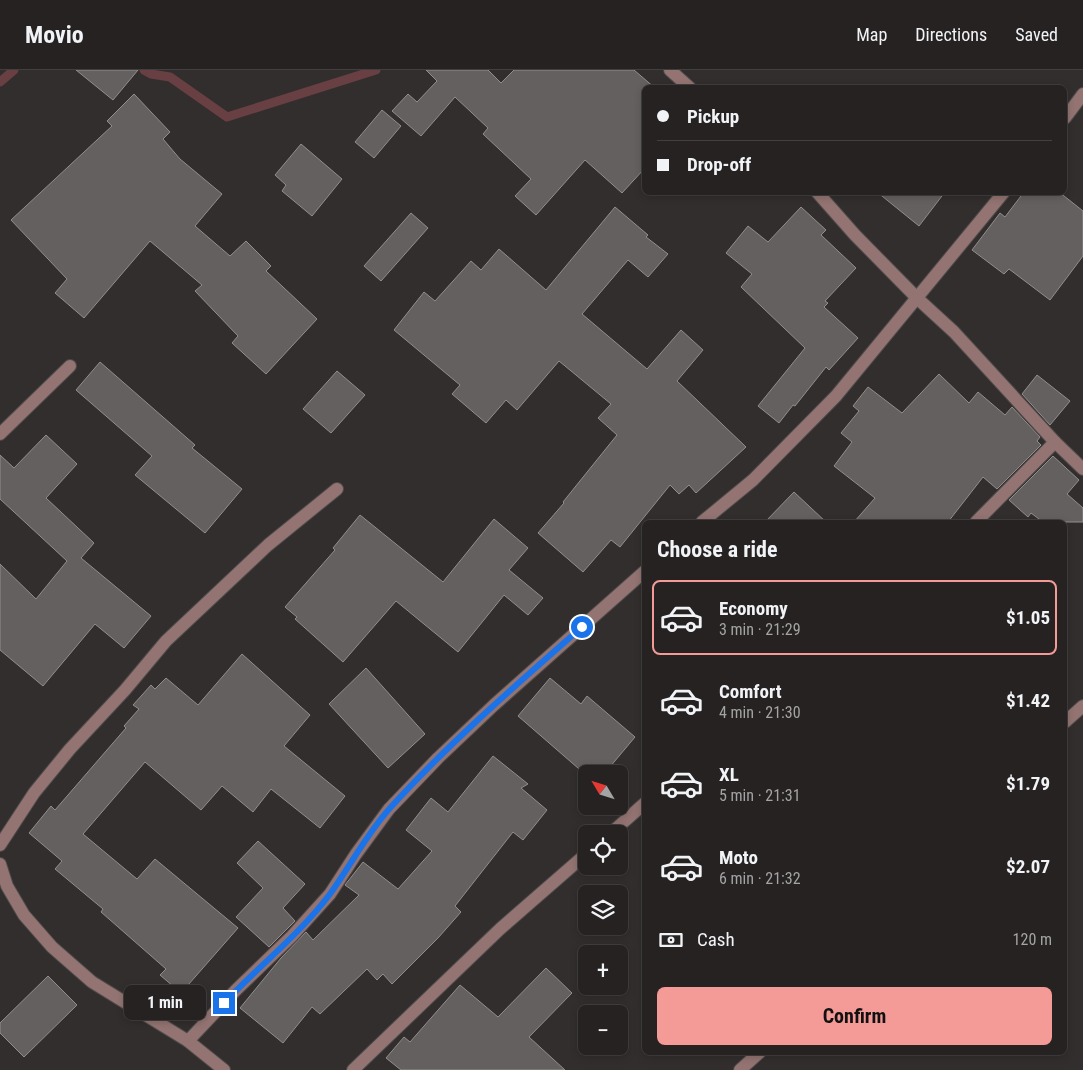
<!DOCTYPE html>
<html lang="en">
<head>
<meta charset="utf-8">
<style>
	body { margin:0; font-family:"Roboto Condensed",sans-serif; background:#2e2a2a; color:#f1f3f6; height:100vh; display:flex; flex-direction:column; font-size:19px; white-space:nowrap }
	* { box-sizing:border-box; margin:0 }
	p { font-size:16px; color:#a4a4a5 }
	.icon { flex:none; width:28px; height:28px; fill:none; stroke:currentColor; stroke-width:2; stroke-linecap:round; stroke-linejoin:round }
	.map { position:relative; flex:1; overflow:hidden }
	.sheet { position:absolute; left:642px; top:450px; width:425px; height:535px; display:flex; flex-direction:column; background:#262222; border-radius:8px; box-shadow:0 2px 8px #0003,0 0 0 1px #423f40 }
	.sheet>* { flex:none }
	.hud { position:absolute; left:642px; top:15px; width:425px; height:110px; border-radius:8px; box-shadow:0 2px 8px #0003,0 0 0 1px #423f40; display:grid; align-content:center; height:110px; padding:0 15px; background:#262222 }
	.needle { width:32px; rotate:308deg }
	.controls { position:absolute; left:578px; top:695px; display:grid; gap:10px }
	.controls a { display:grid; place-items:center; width:50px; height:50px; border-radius:8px; background:#262222; box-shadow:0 2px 8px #0003,0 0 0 1px #423f40; font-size:25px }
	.end { position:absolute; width:22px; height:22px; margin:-11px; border:6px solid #1a73e8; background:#fff; box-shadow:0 0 0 2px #fff }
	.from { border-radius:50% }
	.bubble { position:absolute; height:35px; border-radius:8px; background:#262222; box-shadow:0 2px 8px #0003,0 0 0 1px #423f40; font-size:16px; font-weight:700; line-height:35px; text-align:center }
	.hud b { display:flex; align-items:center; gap:18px; height:48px; font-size:19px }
	.hud b+b { border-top:1px solid #423f40 }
	.hud i { width:12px; height:12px; background:#f1f3f6 }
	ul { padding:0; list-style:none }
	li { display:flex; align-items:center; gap:15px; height:75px; margin:0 10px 8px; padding:0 5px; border:2px solid transparent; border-radius:8px }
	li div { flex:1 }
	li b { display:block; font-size:19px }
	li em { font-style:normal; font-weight:700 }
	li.on { border-color:#f59b97 }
	li>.icon { width:45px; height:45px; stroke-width:1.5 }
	h2 { padding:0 15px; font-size:22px; line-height:60px }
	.pay { display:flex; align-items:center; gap:12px; height:55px; padding:0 15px; font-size:19px }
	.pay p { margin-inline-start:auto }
	.cta { display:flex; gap:10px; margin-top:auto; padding:10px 15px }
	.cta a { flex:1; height:58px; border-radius:8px; background:#f59b97; color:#111; font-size:20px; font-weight:700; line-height:58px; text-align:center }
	header { display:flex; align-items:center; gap:30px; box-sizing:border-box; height:70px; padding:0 25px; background:#262222; border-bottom:1px solid #423f40 }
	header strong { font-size:24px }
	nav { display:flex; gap:28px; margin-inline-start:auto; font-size:18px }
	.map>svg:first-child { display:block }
</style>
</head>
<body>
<header>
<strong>Movio</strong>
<nav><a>Map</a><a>Directions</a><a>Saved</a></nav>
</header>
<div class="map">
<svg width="1083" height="1000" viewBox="0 0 1083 1000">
	<rect width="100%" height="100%" fill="#322e2d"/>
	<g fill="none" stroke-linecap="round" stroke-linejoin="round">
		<!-- stream -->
		<g stroke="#683f42" stroke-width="9">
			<path d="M144,0L151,4L170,7L227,47L376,0"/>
			<path d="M0,12L14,0"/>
		</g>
	</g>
	<!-- building -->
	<g fill="#656060" stroke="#938e8e">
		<path d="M76,0H138L113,30Z"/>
		<path d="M426,0H488L501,13L514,0H634L655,18H645V98L622,123L585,90L536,145L515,126L531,109L483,64L488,58L455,27L421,66L392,41L408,24L417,32L437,11Z"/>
		<path d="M134,24L170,62L163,69L180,89L222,124L195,156L230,186L246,171L271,196L266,201L317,249L266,304L232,273L238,266L195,221L202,215L150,171L84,248L55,223L67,209L11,150L112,56L107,51Z"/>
		<path d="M382,40L401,56L374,88L355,72Z"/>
		<path d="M301,74L342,109L312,146L282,121L286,115L275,105Z"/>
		<path d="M877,122H945L919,156Z"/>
		<path d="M1024,122H1059L1083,141V186L1050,230L1009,199L1004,204L972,180L1000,143L1005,147Z"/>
		<path d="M615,137L648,165L646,167L668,184L648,207L628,190L582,244L647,299L681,260L703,280L677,311L746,377L696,423L689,415L679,424L670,415L620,477L611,470L583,502L538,463L564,433L563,432L617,365L598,348L611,334L559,291L517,340L506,330L486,353L452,324L460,315L394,260L424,222L435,231L471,191L481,200L499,179L546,220Z"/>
		<path d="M801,137L826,160L821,165L856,198L825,231L828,233L824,237L858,268L829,300L826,297L795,336L793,335L779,353L758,336L805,278L741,217L752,204L726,183L748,156L768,172Z"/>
		<path d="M411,143L428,158L381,211L364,196Z"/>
		<path d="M100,292L195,375L192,378L242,419L205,463L135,405L152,386L76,320Z"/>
		<path d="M337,301L365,325L331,363L303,339Z"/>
		<path d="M939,304L969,333L978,322L1005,345L1012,337L1040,367L1037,371L1041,375L997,419L983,407L948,452H854L875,428L834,396L852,372L841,363L859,341L853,336L868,317L902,343Z"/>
		<path d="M1037,305L1070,331L1050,355L1022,324Z"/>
		<path d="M46,365L77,394L46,428L94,473L81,488L151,546L124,578L95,554L43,616L0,580V494L36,529L67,491L0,429V385L14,398Z"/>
		<path d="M1053,386L1079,410L1067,424L1083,438V452H1043L1031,443L1028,447L1009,430Z"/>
		<path d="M794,422L826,452H765Z"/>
		<path d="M360,445L443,512L494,449L528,478L509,500L543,528L528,545L504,525L458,582L396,531L343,592L295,549L297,547L285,537L335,480L333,478Z"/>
		<path d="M242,584L310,645L284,676L345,726L320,758L271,719L253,742L222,716L201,740L145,692L83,764L137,809L155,789L238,858L181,923L160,905L166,899L101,842L103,839L55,799L62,791L29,763L51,736L55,740L126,658L124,656L139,639L133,635L151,615L155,619L166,608L198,635Z"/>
		<path d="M366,598L425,664L388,698L329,634Z"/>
		<path d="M550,608L581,634L587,626L635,667L604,704L586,705L518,646Z"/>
		<path d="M493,686L528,714L521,718L547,740L523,770L513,762L455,836L461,842L438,868L392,914L383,904L377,910L367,899L320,944L312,937L283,973L240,938L281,888L306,862L313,870L359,825L345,815L363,792L398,819L432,781L406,760L431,728L448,742Z"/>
		<path d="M258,771L305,814L283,838L295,851L269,877L236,847L263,818L237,793Z"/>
		<path d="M546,898L572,923L529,967L565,1000H401L386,988L404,967L410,972L460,915L498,947Z"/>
		<path d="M48,906L77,935L24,987L0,963V953Z"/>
	</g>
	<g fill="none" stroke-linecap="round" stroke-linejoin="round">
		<!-- minor casing -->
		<g stroke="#4f4b4b" stroke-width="14">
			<g id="minor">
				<path d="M670,0L690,18"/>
				<path d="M1065,48L1083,24"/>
				<path d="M817,122L855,165L918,229L954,262L1055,372L1083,399"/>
				<path d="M0,364L70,296"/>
				<path d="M702,452L753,410L836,326L1004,122"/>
				<path d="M976,452L1055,372"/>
				<path d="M1065,652L1083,636"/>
				<path d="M610,764L645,733"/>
				<path d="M0,775L34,723L70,679L125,620L166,571L268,475L337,419"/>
				<path d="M0,794L7,816L24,845L52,877L92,912L188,971L224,1000"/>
				<path d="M188,971L236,920L292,866L330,824L356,784L389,739L438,688L494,635L645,501"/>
				<path d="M353,1000L500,859L586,784"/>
				<path d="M740,1000L760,982"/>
			</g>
		</g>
		<!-- minor -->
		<use href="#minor" stroke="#937472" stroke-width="12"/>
	</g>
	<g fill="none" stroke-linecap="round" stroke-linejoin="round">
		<!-- route -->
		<path stroke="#1a73e8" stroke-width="6" d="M224,933C259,896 300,864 330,824C351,795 367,763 391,737C450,672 516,615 582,557"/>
	</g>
</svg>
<div class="controls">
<a><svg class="needle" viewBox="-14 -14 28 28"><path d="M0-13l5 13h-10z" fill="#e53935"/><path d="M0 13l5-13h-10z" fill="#a4a4a5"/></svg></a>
<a><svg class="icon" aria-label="locate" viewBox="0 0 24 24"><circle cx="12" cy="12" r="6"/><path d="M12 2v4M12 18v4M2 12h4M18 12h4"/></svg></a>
<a><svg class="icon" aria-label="layers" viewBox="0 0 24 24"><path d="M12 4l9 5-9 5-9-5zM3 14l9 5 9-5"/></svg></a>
<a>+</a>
<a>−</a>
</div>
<i class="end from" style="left:582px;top:557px"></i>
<i class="end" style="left:224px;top:933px"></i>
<div class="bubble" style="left:124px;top:915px;width:82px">1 min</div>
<div class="hud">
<b><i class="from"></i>Pickup</b>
<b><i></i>Drop-off</b>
</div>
<section class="sheet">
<h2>Choose a ride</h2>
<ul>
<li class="on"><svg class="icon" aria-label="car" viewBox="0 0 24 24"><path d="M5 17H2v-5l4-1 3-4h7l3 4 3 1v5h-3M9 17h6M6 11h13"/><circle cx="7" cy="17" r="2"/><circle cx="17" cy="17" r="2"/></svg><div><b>Economy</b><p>3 min · 21:29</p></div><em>$1.05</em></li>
<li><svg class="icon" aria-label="car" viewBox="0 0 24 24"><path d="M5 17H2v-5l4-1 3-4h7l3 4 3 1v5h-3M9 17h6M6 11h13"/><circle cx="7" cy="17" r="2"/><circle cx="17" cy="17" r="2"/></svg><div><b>Comfort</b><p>4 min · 21:30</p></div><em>$1.42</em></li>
<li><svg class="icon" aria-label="car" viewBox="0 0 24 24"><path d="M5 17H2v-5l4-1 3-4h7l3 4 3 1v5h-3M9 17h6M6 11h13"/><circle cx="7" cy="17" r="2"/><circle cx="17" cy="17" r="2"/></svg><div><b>XL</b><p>5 min · 21:31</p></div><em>$1.79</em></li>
<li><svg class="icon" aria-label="car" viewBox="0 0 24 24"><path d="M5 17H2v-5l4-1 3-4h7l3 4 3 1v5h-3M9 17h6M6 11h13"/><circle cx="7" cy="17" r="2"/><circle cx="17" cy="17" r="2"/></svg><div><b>Moto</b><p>6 min · 21:32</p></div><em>$2.07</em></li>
</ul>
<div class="pay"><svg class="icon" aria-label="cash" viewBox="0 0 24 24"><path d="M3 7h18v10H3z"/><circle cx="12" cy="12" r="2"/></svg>Cash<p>120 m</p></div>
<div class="cta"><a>Confirm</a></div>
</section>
</div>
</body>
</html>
